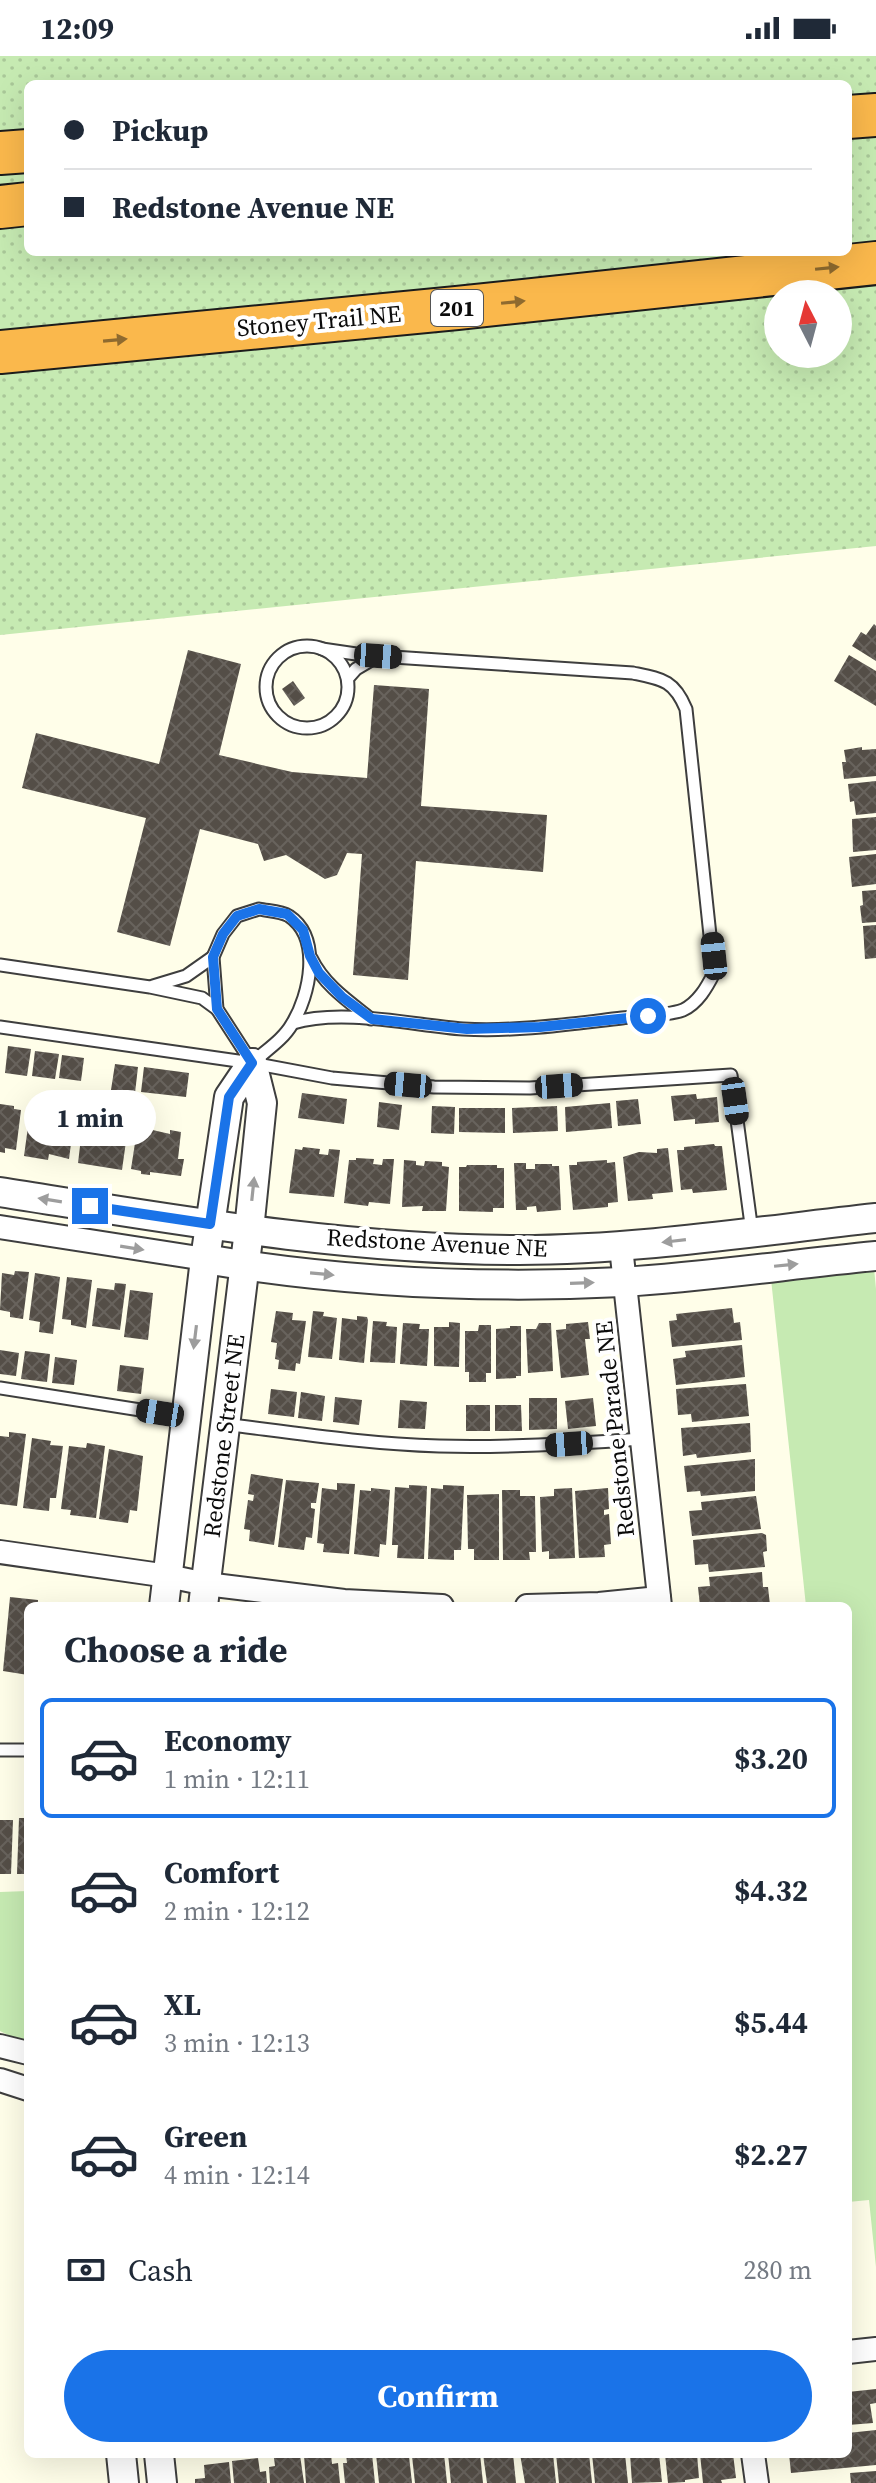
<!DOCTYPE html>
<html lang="en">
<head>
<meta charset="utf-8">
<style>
	body { margin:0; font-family:"Source Serif 4",serif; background:#f6f6f7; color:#1f2937; height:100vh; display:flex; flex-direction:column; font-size:30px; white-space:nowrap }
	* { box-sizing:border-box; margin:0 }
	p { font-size:26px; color:#747a83 }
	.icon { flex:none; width:44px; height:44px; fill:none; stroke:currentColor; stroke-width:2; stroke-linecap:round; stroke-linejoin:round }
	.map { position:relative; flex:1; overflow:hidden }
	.side { position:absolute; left:24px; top:1546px; width:828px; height:856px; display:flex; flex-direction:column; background:#fff; border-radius:12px; box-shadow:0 8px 32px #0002 }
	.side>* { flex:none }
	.hud { position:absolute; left:24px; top:24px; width:828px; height:176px; border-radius:12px; box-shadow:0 8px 32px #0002; display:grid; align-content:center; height:176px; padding:0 40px; background:#fff }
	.needle { width:52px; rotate:354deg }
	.fabs { position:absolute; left:764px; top:224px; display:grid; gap:16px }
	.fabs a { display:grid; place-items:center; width:88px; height:88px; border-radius:50%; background:#fff; box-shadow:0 8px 32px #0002; font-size:40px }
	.end { position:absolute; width:36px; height:36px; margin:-18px; border:10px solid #1a73e8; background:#fff; box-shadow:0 0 0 4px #fff }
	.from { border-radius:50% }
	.bubble { position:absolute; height:56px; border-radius:28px; background:#fff; box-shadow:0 8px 32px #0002; font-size:26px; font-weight:700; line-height:56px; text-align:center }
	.car { position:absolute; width:24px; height:48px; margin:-24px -12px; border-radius:10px; box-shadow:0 0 6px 2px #0007; background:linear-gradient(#222 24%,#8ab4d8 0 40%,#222 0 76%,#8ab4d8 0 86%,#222 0) }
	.hud b { display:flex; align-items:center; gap:28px; height:76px; font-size:30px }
	.hud b+b { border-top:2px solid #e0e1e3 }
	.hud i { width:20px; height:20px; background:#1f2937 }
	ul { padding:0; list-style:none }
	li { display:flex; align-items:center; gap:24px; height:120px; margin:0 16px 12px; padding:0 24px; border:4px solid transparent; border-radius:12px }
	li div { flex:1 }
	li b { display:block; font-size:30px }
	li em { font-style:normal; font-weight:700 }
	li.on { border-color:#1a73e8 }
	li>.icon { width:72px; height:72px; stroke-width:1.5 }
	h2 { padding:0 40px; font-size:36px; line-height:96px }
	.pay { display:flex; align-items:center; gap:20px; height:88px; padding:0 40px; font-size:30px }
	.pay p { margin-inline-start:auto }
	.primary-button { display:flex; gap:16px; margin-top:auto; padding:16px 40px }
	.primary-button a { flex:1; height:92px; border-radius:48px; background:#1a73e8; color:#fff; font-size:32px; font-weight:700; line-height:92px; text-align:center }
	.status { display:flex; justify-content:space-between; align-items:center; height:56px; padding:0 40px; background:#fff; direction:ltr }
	.status svg { height:22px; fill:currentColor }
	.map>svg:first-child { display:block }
</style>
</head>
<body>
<div class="status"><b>12:09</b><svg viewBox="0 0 49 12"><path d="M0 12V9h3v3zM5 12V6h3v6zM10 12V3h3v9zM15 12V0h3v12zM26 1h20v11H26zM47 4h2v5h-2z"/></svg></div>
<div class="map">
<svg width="876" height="2427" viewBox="0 0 876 2427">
	<defs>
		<pattern id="grass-dots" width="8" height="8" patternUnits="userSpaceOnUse" patternTransform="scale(2)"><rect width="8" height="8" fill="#c6eab2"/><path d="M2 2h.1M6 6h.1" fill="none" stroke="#a9c798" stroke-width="1.8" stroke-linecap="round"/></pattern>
		<pattern id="building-cross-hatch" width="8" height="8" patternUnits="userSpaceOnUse" patternTransform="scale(2)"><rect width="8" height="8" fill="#544e47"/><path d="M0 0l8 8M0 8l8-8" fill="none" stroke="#68635d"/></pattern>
	</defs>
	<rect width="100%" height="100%" fill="#fffee9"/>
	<!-- grass -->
	<path fill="url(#grass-dots)" fill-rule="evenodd" d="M0,0H876V490L0,579ZM28,28H848V196H28ZM778,238H838V298H778Z"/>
	<!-- park -->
	<g fill="#c6eab2">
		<path d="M874,1212L876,1233V2211L869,2144L848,2146V1550H806L771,1223Z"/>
		<path d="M28,1835V1984L14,1982L0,1975V1836Z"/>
	</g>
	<!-- building -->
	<g fill="url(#building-cross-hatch)">
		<path d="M874,568L876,570V605L852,590L861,576L866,579Z"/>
		<path d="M188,594L241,608L219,699L292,716L367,722L374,629L429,633L421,750L547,759L543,816L416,805L408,924L353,919L362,798L347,797L337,819L325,823L286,799L264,805L258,788L200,773L170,890L117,876L146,762L22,732L36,677L159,708Z"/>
		<path d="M849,599L876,615V650L834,625Z"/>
		<path d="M293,625L305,642L294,650L282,633Z"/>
		<path d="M862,691V694L876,693V720L844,723L842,706H846L844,694Z"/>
		<path d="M876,725V757L856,759L854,745L850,746L848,728Z"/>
		<path d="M876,761V794L853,796L852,763Z"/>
		<path d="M876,798V828L852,831L849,801Z"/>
		<path d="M876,834V866L862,867L860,850L863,849L862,835Z"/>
		<path d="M876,869V902L865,903L863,870Z"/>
		<path d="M8,990L31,993L27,1020L5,1017Z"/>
		<path d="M35,995L59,998L55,1023L32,1020Z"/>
		<path d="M62,999L84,1002L81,1025L59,1022Z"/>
		<path d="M115,1008L138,1011L135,1037L111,1034Z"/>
		<path d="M144,1011L189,1017L186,1041L141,1036Z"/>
		<path d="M302,1037L347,1043L344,1068L298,1062Z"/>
		<path d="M696,1038L697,1043L717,1041L719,1066L695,1068V1063L674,1065L671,1040Z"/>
		<path d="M638,1043L641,1068L618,1070L616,1045Z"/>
		<path d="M379,1046L402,1049L399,1074L377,1071Z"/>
		<path d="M610,1047L612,1072L566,1076L565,1051Z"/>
		<path d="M0,1048L14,1050V1053L21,1054L16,1094L5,1092V1097L0,1096Z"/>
		<path d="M432,1050L455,1051L454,1078L431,1077Z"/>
		<path d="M557,1050L558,1075L513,1077L512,1052Z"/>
		<path d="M459,1052H505V1077L459,1076Z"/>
		<path d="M37,1054L54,1056V1061L63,1062L64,1056L75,1057L69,1103L49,1098L48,1104L24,1100L30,1056L37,1057Z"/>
		<path d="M83,1065L95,1066L94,1073H116L117,1069L128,1071L122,1114L78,1107Z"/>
		<path d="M144,1072L170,1078V1074L181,1076L178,1103H184L181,1120L150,1116V1119L141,1118V1115L131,1113L137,1074L144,1075Z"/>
		<path d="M714,1088L715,1090H722L727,1134L693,1137L692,1133L681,1134L677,1094H684V1091Z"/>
		<path d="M303,1091L320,1093L319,1098L328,1099L329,1093L340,1094L334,1141L289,1137L295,1093L302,1094Z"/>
		<path d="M668,1092L673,1136L652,1138L653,1143L628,1145L623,1101L639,1096L657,1097V1093Z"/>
		<path d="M356,1102L374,1103L373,1108L382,1109L383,1103H394L390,1148L369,1146L368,1150L344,1147L349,1104H356Z"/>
		<path d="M404,1104L416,1105V1109L424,1110L425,1105L442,1106V1110L449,1111L446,1155H422L423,1150L402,1151Z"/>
		<path d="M607,1104V1107L615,1106L618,1146L608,1147V1151L573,1154L569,1109H577V1106Z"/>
		<path d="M514,1107H526V1113H535V1108H552V1110H559L561,1154L537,1156L536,1150L527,1151V1154H516Z"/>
		<path d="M467,1109H497V1112H504V1152H493V1156L459,1155V1111H466Z"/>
		<path d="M15,1215L29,1216L23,1263L10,1261V1256L0,1254L2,1217L14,1219Z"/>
		<path d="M35,1217L60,1221L53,1278L39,1276L40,1266L29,1264Z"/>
		<path d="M67,1221L92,1224L86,1272L71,1269V1264L62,1263Z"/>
		<path d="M115,1227L126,1228L120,1274L92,1270L97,1232L114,1234Z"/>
		<path d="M130,1234L153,1237L148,1284L124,1281Z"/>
		<path d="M732,1252L734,1267L740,1266L742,1284L672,1291L669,1265L677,1264L676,1258Z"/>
		<path d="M276,1255L293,1257L292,1264L306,1265L300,1308L296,1307L295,1315L278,1313L279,1304L275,1303L277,1287L271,1286Z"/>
		<path d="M313,1255L324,1256L323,1260L337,1262L332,1303L308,1301Z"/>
		<path d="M357,1260L367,1261L368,1264L364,1307L339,1304L342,1262L357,1264Z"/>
		<path d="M373,1265L387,1266L386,1270L397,1271L395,1307L370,1306Z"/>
		<path d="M449,1266L460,1267L459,1311L434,1310V1271H449Z"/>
		<path d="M588,1266L590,1283H585L589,1319L561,1322L556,1274L566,1273V1268Z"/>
		<path d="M403,1267L420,1268L419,1273H429L427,1310L400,1308Z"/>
		<path d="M539,1267H551L553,1315L528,1317L526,1273H536Z"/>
		<path d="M479,1269H491V1317H486V1326H469V1316H465V1275H478Z"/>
		<path d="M510,1270H521V1320H516V1322L496,1323V1273L510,1272Z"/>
		<path d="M742,1289L745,1321L676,1329L673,1303L686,1301L685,1295Z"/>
		<path d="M0,1294L19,1297L16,1320L0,1318Z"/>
		<path d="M25,1295L50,1298L47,1326L21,1323Z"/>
		<path d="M55,1301L77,1304L74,1329L52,1327Z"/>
		<path d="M120,1309L144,1312L141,1338L117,1335Z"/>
		<path d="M746,1328L749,1360L692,1366L691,1358L678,1359L676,1333Z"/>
		<path d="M271,1333L297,1336L294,1361L268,1358Z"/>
		<path d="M301,1336L325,1340L322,1365L298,1362Z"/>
		<path d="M335,1341L362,1344L359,1369L333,1366Z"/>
		<path d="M529,1342H557V1373L529,1374Z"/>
		<path d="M593,1342L596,1370L568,1373L565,1345Z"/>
		<path d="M400,1344L427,1346L425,1373L398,1372Z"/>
		<rect x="466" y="1349" width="24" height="26"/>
		<path d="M495,1349H521L522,1375H495Z"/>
		<path d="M750,1367L751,1396L697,1402L696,1398L683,1400L681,1372Z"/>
		<path d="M9,1376L26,1378L17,1450L0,1448V1380L9,1381Z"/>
		<path d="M32,1382L51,1385L50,1389L63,1390L56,1442H50L49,1455L23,1452Z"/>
		<path d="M87,1387L105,1390L96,1462L70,1459L71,1454L61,1453L69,1390L86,1392Z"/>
		<path d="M109,1393L143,1400L137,1455L130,1454L128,1467L99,1463Z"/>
		<path d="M755,1403V1435L701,1440L700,1435L687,1436L684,1410Z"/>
		<path d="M251,1418L283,1423L274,1489L249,1485L250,1474L244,1473L248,1444L253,1445L254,1439L248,1438Z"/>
		<path d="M286,1424L319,1427L316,1447H311V1452L315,1453L312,1482L306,1481L304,1494L278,1491Z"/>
		<path d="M337,1427L355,1428L349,1498L323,1496L324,1488L317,1487L322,1432L337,1434Z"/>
		<path d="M409,1429L427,1430L424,1503L397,1502L398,1489H392L395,1431L409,1432Z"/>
		<path d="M443,1429L464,1430L461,1494H454V1504L428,1503L431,1432L443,1433Z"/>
		<path d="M371,1432L390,1434L386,1489L380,1488L379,1501L354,1498L360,1434L371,1435Z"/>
		<path d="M572,1432L575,1502L549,1503V1495L542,1496L540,1441L554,1440V1433Z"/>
		<path d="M608,1432L609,1453L604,1454V1459L609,1458L611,1488L604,1489L605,1501L579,1502L575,1435Z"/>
		<path d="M502,1434H520V1440H535L536,1496H529L530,1504H503Z"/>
		<path d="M499,1438V1504H474V1493H468L467,1439Z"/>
		<path d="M756,1440L761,1473L692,1480L689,1455L702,1454L701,1446Z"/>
		<path d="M762,1477L766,1479L767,1495L763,1496L765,1511L709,1516L708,1508L695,1509L693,1484Z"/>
		<path d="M762,1516L763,1531H768L770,1549L700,1550L698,1531L710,1530L709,1521Z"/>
		<path d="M10,1541L38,1544V1550H28V1619L3,1615Z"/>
		<path d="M19,1762H28V1818H17Z"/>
		<path d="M0,1764H13L11,1818H0Z"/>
		<path d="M876,2333V2347L870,2348L873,2367L848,2369V2336Z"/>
		<path d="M876,2374V2409L791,2417L789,2398H848V2377Z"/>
		<path d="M331,2398L332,2408L338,2407L340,2427H306L304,2399Z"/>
		<path d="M346,2398H372L375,2427H345L343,2407H347Z"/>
		<path d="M376,2398H402V2401L409,2400L412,2427H379Z"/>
		<path d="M418,2398H444L447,2427H415L412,2400Z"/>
		<path d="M448,2398H480L483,2427H451Z"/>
		<path d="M483,2398H513L516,2427H487Z"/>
		<path d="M520,2398H553L556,2427H525Z"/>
		<path d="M556,2398H589L592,2427H559Z"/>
		<path d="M592,2398H625L628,2427H595Z"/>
		<path d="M630,2398H659L662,2426L632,2427Z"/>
		<path d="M665,2398H697L699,2422L685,2424V2426L668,2427Z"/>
		<path d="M700,2398H733L736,2422L721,2424L722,2427H703Z"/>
		<path d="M300,2399L304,2427H270L269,2411L275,2410L274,2402Z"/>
		<path d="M258,2402L260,2416L266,2415L267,2427H234L232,2405Z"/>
		<path d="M229,2406L231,2427H195V2423L205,2422L204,2409Z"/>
		<path d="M876,2415V2427H851L850,2417Z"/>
	</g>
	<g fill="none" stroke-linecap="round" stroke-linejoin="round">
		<!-- service casing -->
		<g stroke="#3e3e3e" stroke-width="15">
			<g id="service">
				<circle cx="307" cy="631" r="41"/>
				<path d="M348,622L356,613L378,600"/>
				<path d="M259,853C268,855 281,855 289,860C322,882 310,939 292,968C283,984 265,995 252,1007L217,953L213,901L223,878L237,860Z"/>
				<path d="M311,902C324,929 348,945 371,963"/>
				<path d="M0,909L150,931L202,942L217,953"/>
				<path d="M153,930L186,920L213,901"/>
				<path d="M293,967C342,952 412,969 463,973C516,976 570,968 622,962C640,960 667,960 683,954C698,947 707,931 714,917L686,653C674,624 662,623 633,617L363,599L322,593"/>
				<path d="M0,971L252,1007L332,1022L434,1031L530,1032L731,1019L752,1176"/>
				<path d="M0,1332L185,1361"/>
				<path d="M224,1368C296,1377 367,1388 439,1390C507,1392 574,1388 642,1383"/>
				<path d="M0,1694H28"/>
			</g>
		</g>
		<!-- minor casing -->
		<g stroke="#3e3e3e" stroke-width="26">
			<g id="minor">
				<path d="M0,1171L205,1203"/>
				<path d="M621,1191L660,1550"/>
				<path d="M0,1496L168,1520L206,1528L344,1545L442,1550"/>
				<path d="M527,1550L599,1548L659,1542"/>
				<path d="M0,1990L28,1997"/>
				<path d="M0,2024L28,2033"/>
				<path d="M848,2296L876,2293"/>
				<path d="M753,2398L757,2427"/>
			</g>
		</g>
		<!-- tertiary casing -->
		<g stroke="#3e3e3e" stroke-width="32">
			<g id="tertiary">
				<path d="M0,1136C172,1163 344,1194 519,1194C638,1194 757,1175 876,1162"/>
				<path d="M205,1203C342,1226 483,1233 622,1226C707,1221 792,1208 876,1200"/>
				<path d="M164,1550L205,1203L229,1041L252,1007"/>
				<path d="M203,1550L249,1174L262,1047L252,1007"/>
				<path d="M121,2398L124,2427"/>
				<path d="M159,2398L162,2427"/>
			</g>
		</g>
		<!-- motorway casing -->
		<g stroke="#1c1c1c" stroke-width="46">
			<g id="motorway">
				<path d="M848,61L876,59"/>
				<path d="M0,97L28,95"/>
				<path d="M0,151L28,148"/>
				<path d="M0,296L457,252L876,207"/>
			</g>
		</g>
		<!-- service -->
		<use href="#service" stroke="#fff" stroke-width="11"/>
		<!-- minor -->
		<use href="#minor" stroke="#fff" stroke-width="22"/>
		<!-- tertiary -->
		<use href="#tertiary" stroke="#fff" stroke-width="28"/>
		<!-- motorway -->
		<use href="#motorway" stroke="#fab84c" stroke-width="42"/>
	</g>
	<!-- one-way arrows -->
	<defs><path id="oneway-solid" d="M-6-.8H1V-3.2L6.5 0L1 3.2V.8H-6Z" transform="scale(2)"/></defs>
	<g fill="#8e6a2f">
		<use href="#oneway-solid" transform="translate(827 212) rotate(-6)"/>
		<use href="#oneway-solid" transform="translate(513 246) rotate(-6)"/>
		<use href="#oneway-solid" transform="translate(115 284) rotate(-5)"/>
	</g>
	<g fill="#9d9d9d">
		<use href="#oneway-solid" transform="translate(253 1133) rotate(-84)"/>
		<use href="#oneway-solid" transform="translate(50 1144) rotate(-171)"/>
		<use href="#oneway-solid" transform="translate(674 1185) rotate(173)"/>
		<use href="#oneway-solid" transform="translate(132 1192) rotate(9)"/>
		<use href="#oneway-solid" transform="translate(786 1209) rotate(-6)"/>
		<use href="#oneway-solid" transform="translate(322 1218) rotate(5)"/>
		<use href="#oneway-solid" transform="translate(582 1227) rotate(-2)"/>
		<use href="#oneway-solid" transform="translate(195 1281) rotate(97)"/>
	</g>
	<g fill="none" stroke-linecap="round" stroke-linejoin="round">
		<!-- route -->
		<path stroke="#1a73e8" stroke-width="10" d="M90,1150L210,1168L229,1041L252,1007L217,953L213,901L223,878L237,860L259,853L287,858L303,874L310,900L319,917L342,941L372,963L467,973L540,971L648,960"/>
	</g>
	<g text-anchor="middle" stroke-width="8" stroke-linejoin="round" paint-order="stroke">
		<!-- shield labels -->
		<rect fill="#fff" stroke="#545454" stroke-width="2" x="431" y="234" width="52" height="36" rx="6"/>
		<g font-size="22" font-weight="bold" fill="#0b0b0b">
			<text x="457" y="260">201</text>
		</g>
		<!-- street labels -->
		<g font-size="24" fill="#0b0b0b" stroke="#fff">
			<text transform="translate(319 265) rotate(-5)" y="8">Stoney Trail NE</text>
			<text transform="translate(437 1187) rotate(3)" y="8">Redstone Avenue NE</text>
			<text transform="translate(615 1373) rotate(-96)" y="8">Redstone Parade NE</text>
			<text transform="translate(224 1380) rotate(-83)" y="8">Redstone Street NE</text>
		</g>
	</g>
</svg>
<div class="fabs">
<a><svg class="needle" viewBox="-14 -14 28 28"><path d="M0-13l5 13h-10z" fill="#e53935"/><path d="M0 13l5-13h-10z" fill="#747a83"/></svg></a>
</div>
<i class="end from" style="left:648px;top:960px"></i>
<i class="end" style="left:90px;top:1150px"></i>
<div class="bubble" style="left:24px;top:1034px;width:132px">1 min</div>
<i class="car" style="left:378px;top:600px;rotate:94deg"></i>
<i class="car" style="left:714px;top:900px;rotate:354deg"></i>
<i class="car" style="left:408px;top:1029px;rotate:275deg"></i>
<i class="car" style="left:559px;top:1030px;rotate:86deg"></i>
<i class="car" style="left:735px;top:1045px;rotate:172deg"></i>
<i class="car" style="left:160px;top:1357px;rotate:279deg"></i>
<i class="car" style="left:569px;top:1388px;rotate:266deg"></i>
<div class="hud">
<b><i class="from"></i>Pickup</b>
<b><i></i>Redstone Avenue NE</b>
</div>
<section class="side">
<h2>Choose a ride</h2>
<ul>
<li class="on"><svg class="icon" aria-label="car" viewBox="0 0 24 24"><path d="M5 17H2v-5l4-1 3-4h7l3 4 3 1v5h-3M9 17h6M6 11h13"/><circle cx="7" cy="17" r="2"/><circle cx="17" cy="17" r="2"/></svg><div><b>Economy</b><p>1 min · 12:11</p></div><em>$3.20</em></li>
<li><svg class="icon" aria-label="car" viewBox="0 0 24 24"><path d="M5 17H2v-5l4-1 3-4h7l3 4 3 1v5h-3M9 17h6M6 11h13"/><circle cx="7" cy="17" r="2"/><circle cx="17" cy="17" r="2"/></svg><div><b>Comfort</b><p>2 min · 12:12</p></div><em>$4.32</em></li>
<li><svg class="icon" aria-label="car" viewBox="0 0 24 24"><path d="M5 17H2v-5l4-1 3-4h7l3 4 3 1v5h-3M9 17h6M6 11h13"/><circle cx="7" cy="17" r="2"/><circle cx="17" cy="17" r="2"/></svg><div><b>XL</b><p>3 min · 12:13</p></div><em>$5.44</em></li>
<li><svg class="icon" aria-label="car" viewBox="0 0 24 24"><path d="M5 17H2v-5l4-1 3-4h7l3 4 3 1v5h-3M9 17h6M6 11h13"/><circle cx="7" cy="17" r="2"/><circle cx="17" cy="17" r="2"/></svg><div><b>Green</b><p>4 min · 12:14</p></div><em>$2.27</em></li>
</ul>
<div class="pay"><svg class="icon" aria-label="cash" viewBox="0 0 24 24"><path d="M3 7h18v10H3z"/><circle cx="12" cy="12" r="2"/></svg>Cash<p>280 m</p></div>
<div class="primary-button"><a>Confirm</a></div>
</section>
</div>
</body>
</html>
